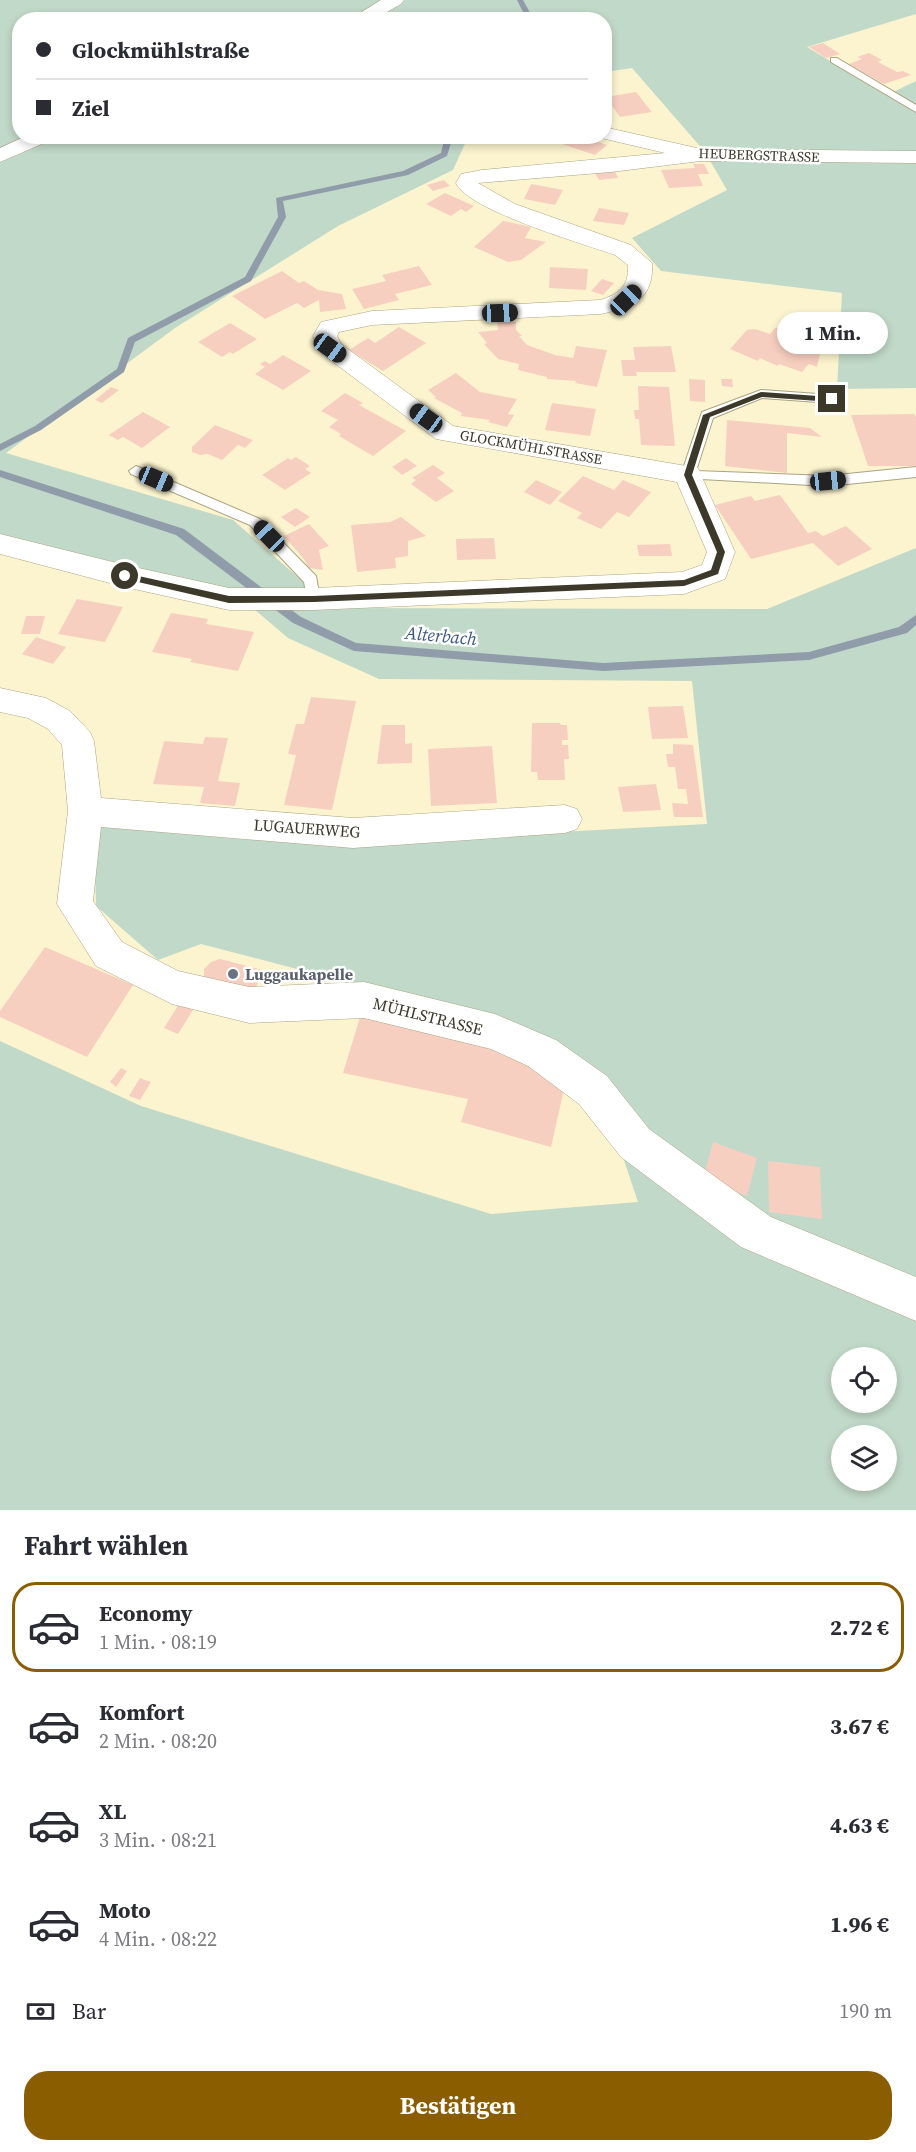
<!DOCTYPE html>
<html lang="de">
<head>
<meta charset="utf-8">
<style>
	body { margin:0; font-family:"Source Serif 4",serif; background:#f2f2f3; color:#2b2b33; height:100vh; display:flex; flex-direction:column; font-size:22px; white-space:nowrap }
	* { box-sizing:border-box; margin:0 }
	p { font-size:20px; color:#7c7c81 }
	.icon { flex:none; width:33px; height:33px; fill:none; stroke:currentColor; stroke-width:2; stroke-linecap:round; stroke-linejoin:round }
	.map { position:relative; height:1510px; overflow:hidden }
	.side { display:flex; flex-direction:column; background:#fff; flex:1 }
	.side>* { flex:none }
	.banner { position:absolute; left:12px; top:12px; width:600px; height:132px; border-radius:24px; box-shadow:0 3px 9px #0003; display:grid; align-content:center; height:132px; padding:0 24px; background:#fff }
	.buttons { position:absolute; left:831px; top:1347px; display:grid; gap:12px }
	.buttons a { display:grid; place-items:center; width:66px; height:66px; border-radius:50%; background:#fff; box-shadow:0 3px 9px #0003; font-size:30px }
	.end { position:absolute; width:27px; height:27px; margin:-14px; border:8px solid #3c392b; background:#fff; box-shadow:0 0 0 3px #fff }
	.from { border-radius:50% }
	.bubble { position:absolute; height:42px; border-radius:21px; background:#fff; box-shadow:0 3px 9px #0003; font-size:20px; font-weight:700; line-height:42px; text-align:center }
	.car { position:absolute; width:18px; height:36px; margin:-18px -9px; border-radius:8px; box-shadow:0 0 4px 2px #0007; background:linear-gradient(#222 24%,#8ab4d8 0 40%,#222 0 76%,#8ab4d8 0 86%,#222 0) }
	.banner b { display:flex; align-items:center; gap:21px; height:57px; font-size:22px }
	.banner b+b { border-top:2px solid #e1e1e2 }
	.banner i { width:15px; height:15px; background:#2b2b33 }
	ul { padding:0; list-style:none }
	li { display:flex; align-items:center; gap:18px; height:90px; margin:0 12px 9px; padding:0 12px; border:3px solid transparent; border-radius:24px }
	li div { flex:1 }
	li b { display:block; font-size:22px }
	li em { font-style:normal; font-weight:700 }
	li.selected { border-color:#895d00 }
	li>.icon { width:54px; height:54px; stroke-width:1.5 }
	h2 { padding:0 24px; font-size:27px; line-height:72px }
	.pay { display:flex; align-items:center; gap:15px; height:66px; padding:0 24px; font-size:22px }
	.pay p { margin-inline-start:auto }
	.cta { display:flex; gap:12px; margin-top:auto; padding:12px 24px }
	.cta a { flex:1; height:69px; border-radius:24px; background:#895d00; color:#fff; font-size:24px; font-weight:700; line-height:69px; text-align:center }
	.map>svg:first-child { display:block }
</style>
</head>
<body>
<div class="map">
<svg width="916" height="1510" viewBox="0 0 916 1510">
	<rect width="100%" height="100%" fill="#fcf4cf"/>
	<!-- green -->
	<path fill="#c1d9c8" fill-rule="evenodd" d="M0,0H916V14L807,47L887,95L916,81V388L837,389L842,293L661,271L632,238L727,190L705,152L632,68L605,72L604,20H20V136L468,137L453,170L338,226L175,328L6,453L233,520L333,608L767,609L916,548V1510H0V1041L141,1106L491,1214L638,1202L593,1068L509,1020L366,987L201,944L158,960L96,906L94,827L355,843L707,824L692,681L379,679L288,638L240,597L0,534ZM842,1358H886V1402H842ZM842,1436H886V1480H842Z"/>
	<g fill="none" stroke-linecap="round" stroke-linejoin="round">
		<!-- stream -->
		<g fill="#919caa" fill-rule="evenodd">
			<path d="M517,0H523L534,20H527Z"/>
			<path d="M445,136H453L447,156L408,175L283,201L286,217L251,281L135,342L124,372L41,430L0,451V444L35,426L117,369L128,338L245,277L278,217L276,198L403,171L441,153Z"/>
			<path d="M0,470L184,529L301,617L356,643L603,663L809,652L899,627L916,615V625L907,633L809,660L603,671L354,651L293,623L176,535L0,477Z"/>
		</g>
	</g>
	<!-- building -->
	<g fill="#f7cfc0">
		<path d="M823,43L840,54L826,58L809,47Z"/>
		<path d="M869,53L882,60L878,62L897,72L903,71L911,75L884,84L849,64L862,59L857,57Z"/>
		<path d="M636,92L652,112L620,117L606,97Z"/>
		<path d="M563,136H581L607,145L595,155L556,142Z"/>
		<path d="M693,164H704L709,174H698L703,186L669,188L661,170L695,168Z"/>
		<path d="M615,171L618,178L599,180L595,173Z"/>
		<path d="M444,180L450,186L433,191L427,185Z"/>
		<path d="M531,184L563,190L555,205L524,199Z"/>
		<path d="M445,193L474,206L466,212L461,209L451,216L426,204Z"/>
		<path d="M599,208L629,213L624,225L593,221Z"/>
		<path d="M503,221L531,227L525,238L546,242L521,260L508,262L474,247Z"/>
		<path d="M419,266L432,285L395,294L399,300L364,309L352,289L386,281L382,275Z"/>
		<path d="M550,267L588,269L586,290L549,288Z"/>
		<path d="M282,271L299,283L304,281L318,290L342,294L346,309L320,312L319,300L304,308L297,303L265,319L232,296Z"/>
		<path d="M602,279L614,283L603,295L591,291Z"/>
		<path d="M497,319L516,322V330L522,336H519L527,345L555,355L573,358L576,346L607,350L597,387L575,383L576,381L547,379V377L518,370L519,364L498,359L484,344L487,343L478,332L498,330Z"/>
		<path d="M230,323L257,339L233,354L230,352L222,357L198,342Z"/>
		<path d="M399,327L426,343L383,371L349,350L368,338L375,343Z"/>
		<path d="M783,327L806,336L801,342L821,350L817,367L809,364L802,372L779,364L778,366L760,358L758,361L730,349L747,330L755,329L770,334L775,328Z"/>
		<path d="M671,346L676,372H636L637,376H623L621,360H635L633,347Z"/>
		<path d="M283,355L311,371L283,390L255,374L265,367L260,364L265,361L270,364Z"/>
		<path d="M456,373L480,392L517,399L508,414L514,415L507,427L488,422L490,420L461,416L462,413L434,398L436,397L428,390Z"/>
		<path d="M689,379L705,380V402L690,401Z"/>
		<path d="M721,379H732L733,387L722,386Z"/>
		<path d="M638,386L669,387L675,446L641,445L639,419H635L634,410H639Z"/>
		<path d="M111,387L119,390L102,403L95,400Z"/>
		<path d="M345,393L363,403L359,405L406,431L373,456L339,436L341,434L329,427L338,420L321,411Z"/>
		<path d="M552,403L596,409L590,436L545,430Z"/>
		<path d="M143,412L170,427L142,448L123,437L118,440L109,435Z"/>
		<path d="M914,414L916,417V466H868L851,415Z"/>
		<path d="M727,420L810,428L822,437L787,433V473L725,466Z"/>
		<path d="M215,425L253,440L245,448L238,445L222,460L208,454L200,455L192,452V447Z"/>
		<path d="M296,457L310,466L305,469L311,473L285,490L262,475L288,458L291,460Z"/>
		<path d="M406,458L417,466L402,475L392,467Z"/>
		<path d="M433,465L445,473L437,478L454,491L436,502L411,484L416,480L412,478Z"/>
		<path d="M583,476L614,490L623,480L651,492L629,517L617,512L601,529L577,518L582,513L558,501Z"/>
		<path d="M536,480L562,492L550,505L524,492Z"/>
		<path d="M780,495L808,533L816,531L823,536L846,526L872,549L838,566L813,543L751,559L715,505L751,496L755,501Z"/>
		<path d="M296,508L310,517L295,527L281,517Z"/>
		<path d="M401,517L426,536L408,541V556L395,558L396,568L357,572L351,525L390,522Z"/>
		<path d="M309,524L329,546L319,550L323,570L309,568L303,558L284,536Z"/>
		<path d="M494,538L496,559L457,560L456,539Z"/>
		<path d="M670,544L672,556H639L637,545Z"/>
		<path d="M77,599L123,607L105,642L58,634Z"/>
		<path d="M171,613L208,619L206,624L254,632L238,671L190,662L192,659L152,652Z"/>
		<path d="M26,616H45L40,634H21Z"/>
		<path d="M36,637L66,647L53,664L22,654Z"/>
		<path d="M311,697L356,701L332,810L284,805L296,755L288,754L296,724H304Z"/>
		<path d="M683,706L688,738L652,739L648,707Z"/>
		<path d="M532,723H560L561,725H567L568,740H562V745H568L569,759H564L565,780H538L537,772H531Z"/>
		<path d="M382,725H405V744L412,743V763L377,764Z"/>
		<path d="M205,737L228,738L218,781L240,783L235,806L200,803L204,787L153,784L164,741L203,744Z"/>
		<path d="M673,744L693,745L703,817H674L672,803L688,804L686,789H678L675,767H668L666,754H673Z"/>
		<path d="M492,746L497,803L431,806L428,749Z"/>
		<path d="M656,784L661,810L623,812L618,787Z"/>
		<path d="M45,947L133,985L87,1057L0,1017V1011Z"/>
		<path d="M220,959L263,970L253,995L204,978V969L211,962Z"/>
		<path d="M179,1004L193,1010L178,1034L164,1028Z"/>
		<path d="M360,1017L522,1056L565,1085L551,1147L461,1122L468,1099L343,1073Z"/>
		<path d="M121,1068L127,1071L116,1087L110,1082Z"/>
		<path d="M140,1078L151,1082L140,1100L129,1096Z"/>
		<path d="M713,1142L757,1158L747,1196L703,1179Z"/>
		<path d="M768,1161L820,1167L822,1219L769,1212Z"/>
	</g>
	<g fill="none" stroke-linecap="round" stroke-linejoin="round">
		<!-- lane casing -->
		<g stroke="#aba481" stroke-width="2">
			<g id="lane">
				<path d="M831,58H837L916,105V112L831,62Z"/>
				<path d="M761,390L832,395L838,399L832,403L762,398L713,418L696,471L828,476L916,467V477L828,486L683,478L681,475L702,412Z"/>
				<path d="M136,466L260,519L316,576L320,599L318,603H308L304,582L250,525L131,474L129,471Z"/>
			</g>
		</g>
		<!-- street casing -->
		<g stroke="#aba481" stroke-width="1">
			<g id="street">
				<path d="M381,0H404L401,4L373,20H349Z"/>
				<path d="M604,127L701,149L916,151V163L701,161L611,172L478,183L515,204L631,245L652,263C654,300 632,307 601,314L372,325L339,332L337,336L341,344L453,426L698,468L735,552L725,579L684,594L313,610H229L125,587L0,554V534L125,565L229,588H313L682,572L702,565L707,552L677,482L436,439L321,353L313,336L321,322L372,311L600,300C619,294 629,287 628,265L615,255C584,244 467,210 456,183L461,174L482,170L665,153L597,137L604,136Z"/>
				<path d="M26,136H54L51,140L0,162V148Z"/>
				<path d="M0,688L46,698L70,711L90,732L94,741L101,798L353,818L565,805L577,809L582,819L577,829L565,833L353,848L101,827L93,901L122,942L178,971L249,987L364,982L495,1014L556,1040L607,1076L649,1129L771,1217L916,1277V1321L741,1247L621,1157L579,1104L528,1066L491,1049L364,1018L249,1023L172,1004L96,966L57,904L68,811L62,745L48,729L28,718L0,712Z"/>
			</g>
		</g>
		<!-- lane -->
		<use href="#lane" fill="#fff" fill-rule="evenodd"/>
		<!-- street -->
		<use href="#street" fill="#fff" fill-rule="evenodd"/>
	</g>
	<!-- route -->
	<path fill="#3c392b" d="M761,392L832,397L836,399L832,402L762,397L710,417L692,475L725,552L718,574L684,586L314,602L229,603L125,579L121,576L125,573L229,596H314L684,580L711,570L717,552L684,475L703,415Z"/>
	<!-- markers -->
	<circle fill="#6b7280" stroke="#fff" stroke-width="2" cx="233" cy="974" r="6"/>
	<g text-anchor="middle" stroke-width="5" stroke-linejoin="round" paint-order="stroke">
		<!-- far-street labels -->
		<g font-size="14" fill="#3c392b" stroke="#fff">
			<text transform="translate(759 155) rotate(2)" y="5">HEUBERGSTRASSE</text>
			<text transform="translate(531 447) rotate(10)" y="5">GLOCKMÜHLSTRASSE</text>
		</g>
		<!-- street labels -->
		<g font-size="16" fill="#3c392b" stroke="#fff">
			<text transform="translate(307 828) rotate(4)" y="6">LUGAUERWEG</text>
			<text transform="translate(428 1016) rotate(14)" y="6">MÜHLSTRASSE</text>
		</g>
		<!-- worship labels -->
		<g font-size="16" font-weight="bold" fill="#5b616d" stroke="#fff" text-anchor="start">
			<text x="245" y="980">Luggaukapelle</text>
		</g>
		<!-- water labels -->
		<g font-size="18" font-style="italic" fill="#3d597e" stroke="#fff">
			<text transform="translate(441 636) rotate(5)" y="6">Alterbach</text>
		</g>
	</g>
</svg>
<div class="buttons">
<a><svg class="icon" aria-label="locate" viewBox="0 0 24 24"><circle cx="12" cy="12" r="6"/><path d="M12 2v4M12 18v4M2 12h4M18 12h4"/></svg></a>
<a><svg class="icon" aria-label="layers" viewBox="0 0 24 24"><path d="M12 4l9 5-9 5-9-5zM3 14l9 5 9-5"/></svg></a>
</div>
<i class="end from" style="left:125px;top:576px"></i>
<i class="end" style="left:832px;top:399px"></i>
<div class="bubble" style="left:777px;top:312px;width:111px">1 Min.</div>
<i class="car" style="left:626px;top:300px;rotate:46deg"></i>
<i class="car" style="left:500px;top:313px;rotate:88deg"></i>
<i class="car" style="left:330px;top:348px;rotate:126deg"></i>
<i class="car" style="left:426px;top:418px;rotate:306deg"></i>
<i class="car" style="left:156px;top:479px;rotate:113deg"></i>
<i class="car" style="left:828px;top:481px;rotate:84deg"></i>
<i class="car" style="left:269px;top:536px;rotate:316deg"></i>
<div class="banner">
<b><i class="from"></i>Glockmühlstraße</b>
<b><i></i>Ziel</b>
</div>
</div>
<section class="side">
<h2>Fahrt wählen</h2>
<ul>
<li class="selected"><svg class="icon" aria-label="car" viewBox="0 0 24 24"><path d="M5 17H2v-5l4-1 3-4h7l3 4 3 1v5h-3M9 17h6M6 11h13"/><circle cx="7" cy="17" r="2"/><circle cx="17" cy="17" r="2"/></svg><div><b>Economy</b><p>1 Min. · 08:19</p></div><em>2.72 €</em></li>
<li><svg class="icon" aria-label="car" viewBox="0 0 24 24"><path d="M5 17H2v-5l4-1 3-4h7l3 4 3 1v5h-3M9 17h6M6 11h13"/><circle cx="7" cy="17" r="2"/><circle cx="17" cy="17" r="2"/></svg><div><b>Komfort</b><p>2 Min. · 08:20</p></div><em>3.67 €</em></li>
<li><svg class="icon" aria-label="car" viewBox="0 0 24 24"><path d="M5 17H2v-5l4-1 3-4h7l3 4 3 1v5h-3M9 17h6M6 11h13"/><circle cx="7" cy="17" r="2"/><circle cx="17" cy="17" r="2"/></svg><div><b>XL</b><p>3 Min. · 08:21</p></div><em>4.63 €</em></li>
<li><svg class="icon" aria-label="car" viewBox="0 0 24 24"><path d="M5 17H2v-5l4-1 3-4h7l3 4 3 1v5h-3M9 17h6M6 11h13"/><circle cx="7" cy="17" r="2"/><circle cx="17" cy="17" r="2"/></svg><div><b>Moto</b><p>4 Min. · 08:22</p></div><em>1.96 €</em></li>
</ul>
<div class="pay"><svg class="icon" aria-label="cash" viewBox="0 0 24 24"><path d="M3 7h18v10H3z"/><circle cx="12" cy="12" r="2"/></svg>Bar<p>190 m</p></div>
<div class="cta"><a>Bestätigen</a></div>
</section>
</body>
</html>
